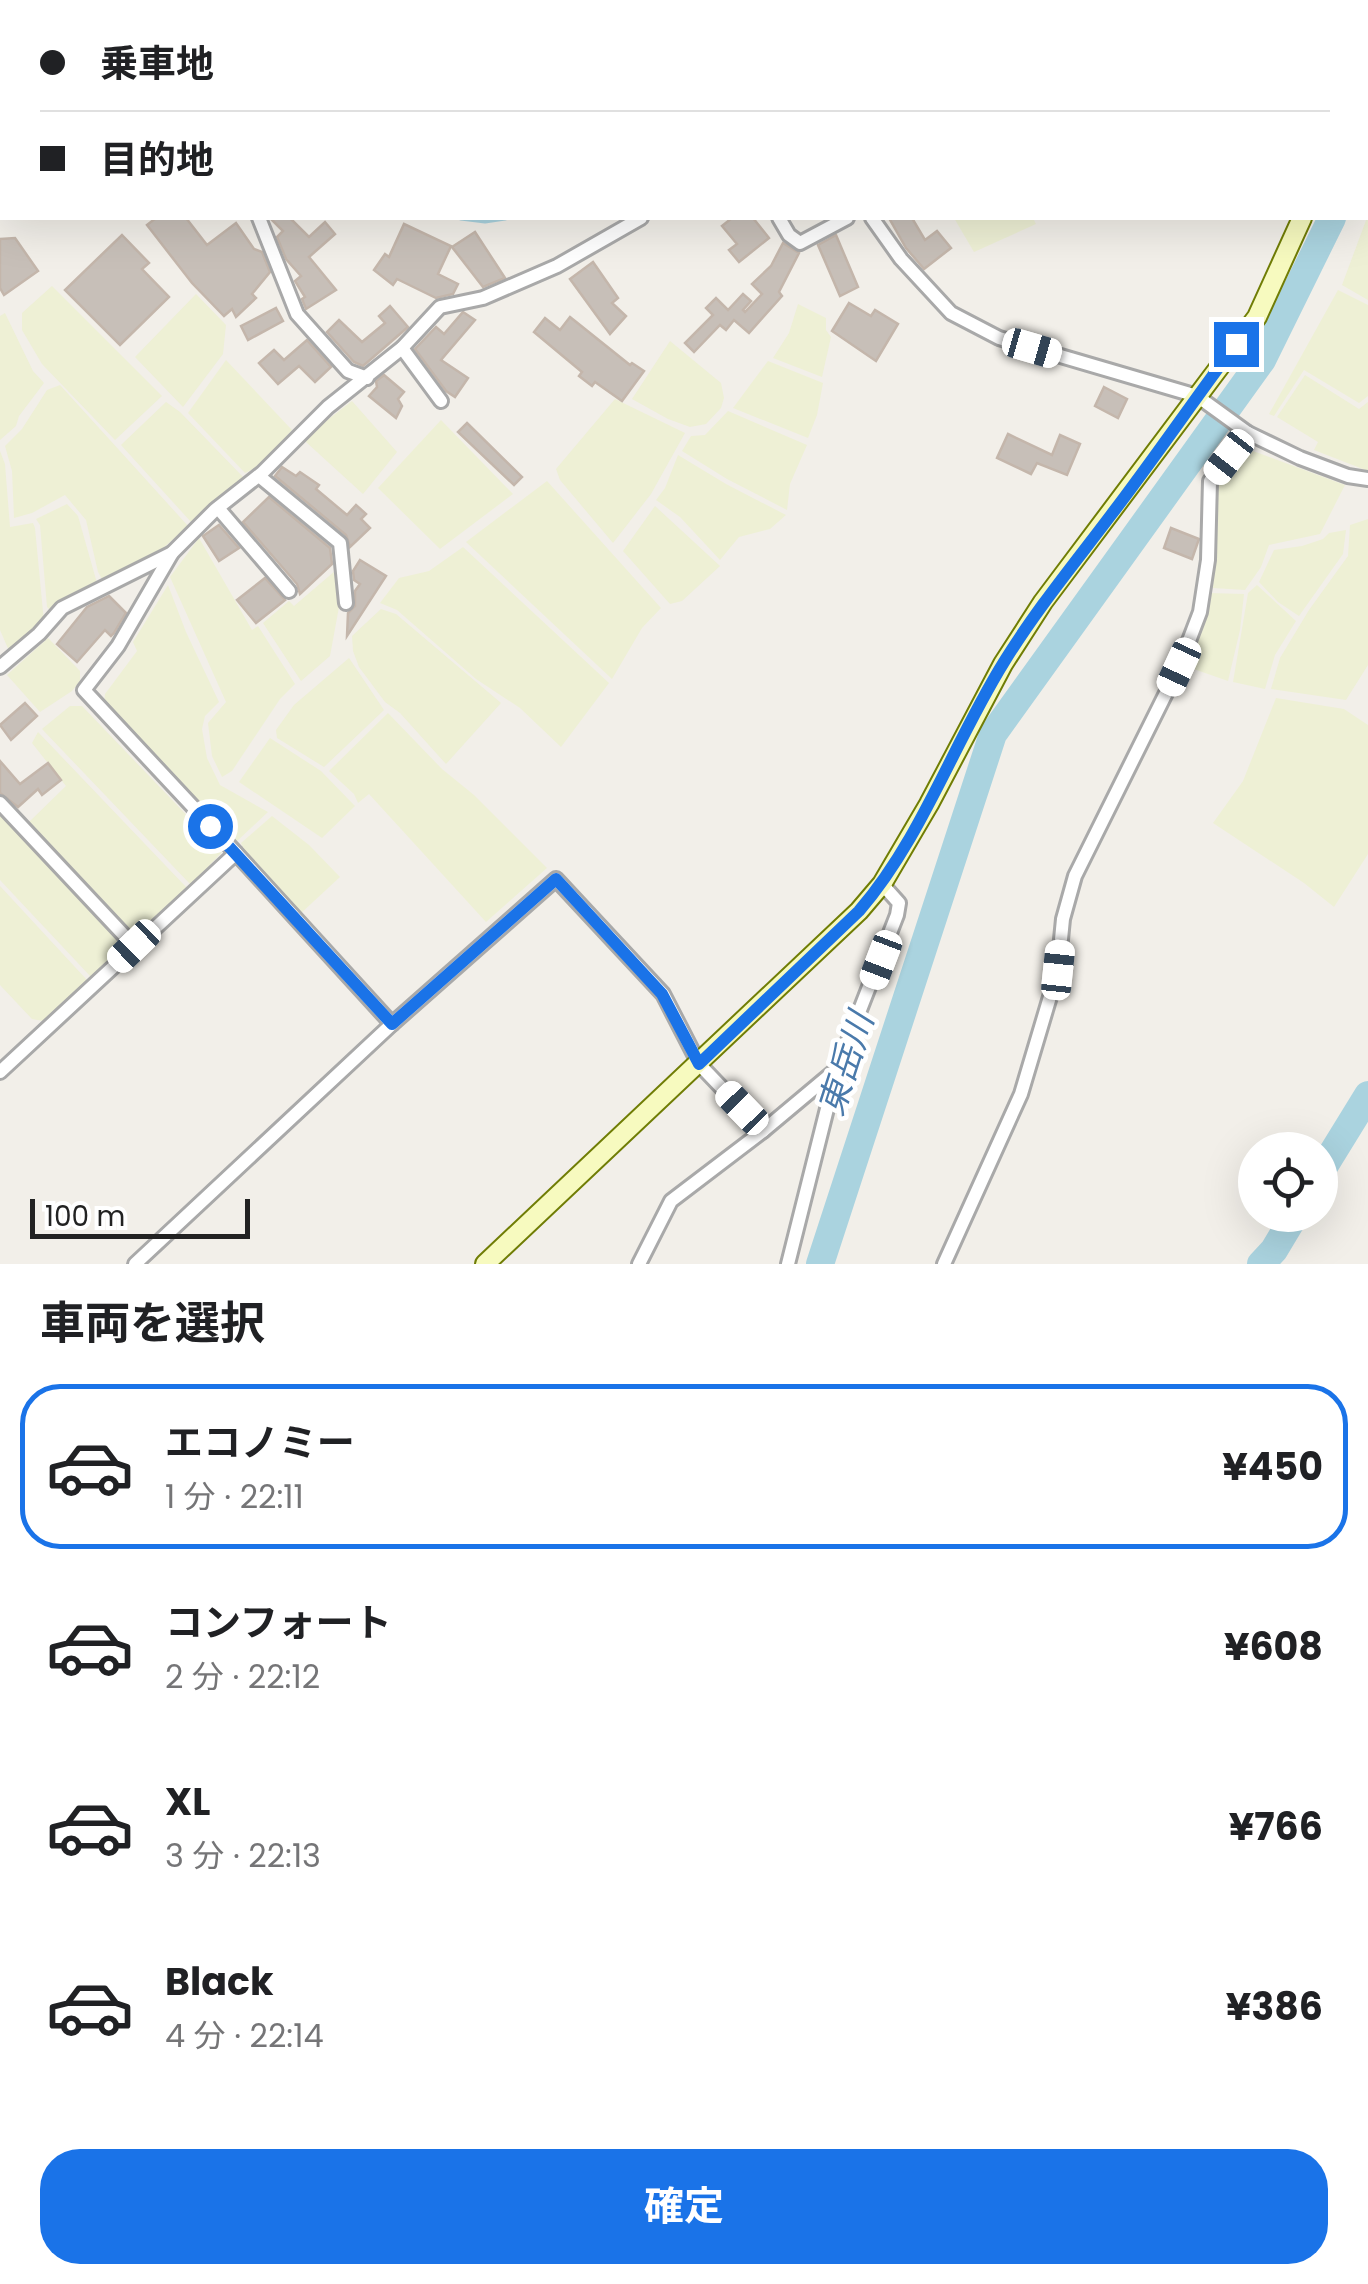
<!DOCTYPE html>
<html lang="ja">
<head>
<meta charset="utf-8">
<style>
	body { margin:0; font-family:Poppins,"Noto Sans JP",sans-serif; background:#f2f2f2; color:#202124; height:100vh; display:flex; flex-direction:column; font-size:38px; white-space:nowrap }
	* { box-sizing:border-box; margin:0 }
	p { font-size:32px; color:#757577 }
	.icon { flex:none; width:55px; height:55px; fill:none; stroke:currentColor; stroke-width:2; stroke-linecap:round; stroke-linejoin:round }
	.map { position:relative; height:1264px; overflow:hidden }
	.drawer { display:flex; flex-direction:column; background:#fff; flex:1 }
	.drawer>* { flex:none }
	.guide { position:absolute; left:0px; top:0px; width:1370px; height:220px; box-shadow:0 10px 40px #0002; display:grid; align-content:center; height:220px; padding:0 40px; background:#fff }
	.tools { position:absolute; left:1238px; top:1132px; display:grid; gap:20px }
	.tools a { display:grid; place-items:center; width:100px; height:100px; border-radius:50%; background:#fff; box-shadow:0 10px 40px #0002; font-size:50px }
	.scale { position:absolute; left:30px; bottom:25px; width:220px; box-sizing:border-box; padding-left:10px; border:5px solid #222; border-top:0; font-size:28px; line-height:35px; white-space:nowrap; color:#222; -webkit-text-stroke:8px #fff; paint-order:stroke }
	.end { position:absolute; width:45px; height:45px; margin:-22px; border:12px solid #1a73e8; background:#fff; box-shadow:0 0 0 5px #fff }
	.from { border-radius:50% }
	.car { position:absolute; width:30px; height:60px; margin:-30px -15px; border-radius:12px; box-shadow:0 0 8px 2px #0007; background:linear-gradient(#fff 24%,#345 0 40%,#fff 0 76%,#345 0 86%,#fff 0) }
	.guide b { display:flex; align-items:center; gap:35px; height:95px; font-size:38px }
	.guide b+b { border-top:2px solid #e0e0e0 }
	.guide i { width:25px; height:25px; background:#202124 }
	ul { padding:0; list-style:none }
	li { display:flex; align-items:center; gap:30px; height:165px; margin:0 20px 15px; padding:0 20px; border:5px solid transparent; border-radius:40px }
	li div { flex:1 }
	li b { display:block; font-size:38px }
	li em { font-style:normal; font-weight:700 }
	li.on { border-color:#1a73e8 }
	li>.icon { width:90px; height:90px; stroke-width:1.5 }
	h2 { padding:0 40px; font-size:45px; line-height:120px }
	.button { display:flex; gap:20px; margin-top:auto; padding:20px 40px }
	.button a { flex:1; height:115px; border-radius:40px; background:#1a73e8; color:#fff; font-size:40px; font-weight:700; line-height:115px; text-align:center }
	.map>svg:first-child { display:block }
</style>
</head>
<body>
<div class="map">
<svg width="1368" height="1264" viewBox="0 0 1368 1264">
	<rect width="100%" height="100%" fill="#f2efe9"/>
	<!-- farmland -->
	<g fill="#eef0d5">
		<path d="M1368,215V300L1342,285Z"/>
		<path d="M954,218H1033L1036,224L974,252Z"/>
		<path d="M52,286L162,396L115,440L42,364L22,330V313Z"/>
		<path d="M1338,290L1368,305V396L1359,403L1304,370L1274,416L1269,414Z"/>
		<path d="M196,294L226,325L223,354L183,407L135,357Z"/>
		<path d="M798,304L826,318V330L831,337L822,377L773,358L789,333Z"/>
		<path d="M5,313L33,371L44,383L19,416L16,426L0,440V316Z"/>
		<path d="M670,341L721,383L724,398L721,408L706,424L690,427L668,419L632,399Z"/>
		<path d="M226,360L292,430L260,466L245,473L188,413Z"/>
		<path d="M768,361L823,383L817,415L808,438L733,408Z"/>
		<path d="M1305,375L1359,409L1368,402V471L1314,450L1318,442L1277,417Z"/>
		<path d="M60,385L188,526L161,550L134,567L102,579L98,572L86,520L65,495L32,513L14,518L12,471L5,446L22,429L47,390Z"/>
		<path d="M615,399L685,433L651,494L613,543L560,480L556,469Z"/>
		<path d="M352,401L397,452L363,494L306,442L308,435Z"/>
		<path d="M166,402L180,412L245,479L192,523L121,445Z"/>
		<path d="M728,411L807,445L790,484L787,510L727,479L682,451L691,436L705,435Z"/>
		<path d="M441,420L513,494L440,549L378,488Z"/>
		<path d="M0,451L5,464L10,527L33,523L35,528L44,622L10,653L0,630Z"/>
		<path d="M1253,451L1345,485L1320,534L1269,545L1261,567L1245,590L1213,588L1218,485Z"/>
		<path d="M678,455L726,484L786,515L770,529L739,537L720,560L680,517L656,500L665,488Z"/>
		<path d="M547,481L661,608L642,628L612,679L466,542Z"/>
		<path d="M67,504L78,516L97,583L75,593L51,611L47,607L40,525L36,519Z"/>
		<path d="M655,506L720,566L682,601L670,604L623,551Z"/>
		<path d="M1368,519V665L1346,700L1271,689L1280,658L1309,610L1348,556L1350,525Z"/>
		<path d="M1346,530L1343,554L1299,616L1278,602L1259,582L1274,550L1302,546L1323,539L1329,533Z"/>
		<path d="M199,538L252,630L258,626L295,684L280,699L232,771L222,777L212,756L208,723L226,702L170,577Z"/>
		<path d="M463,547L609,683L561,747L520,708L476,679L397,610L380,603L399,578L429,571Z"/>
		<path d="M335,571L339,607L330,656L301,681L263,623L289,601L294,606Z"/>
		<path d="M168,585L186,632L219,702L205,716L202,729L207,758L220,785L268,812L235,843L104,704L105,694L137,651L133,642Z"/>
		<path d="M1257,585L1296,621L1275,655L1265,689L1233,682L1248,593Z"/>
		<path d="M1209,593L1244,594L1240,630L1228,681L1188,667L1205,618Z"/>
		<path d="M381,609L396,614L501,703L446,764L400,713L385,702L359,667L353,651L352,636Z"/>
		<path d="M48,638L80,671V681L72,691L40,712L7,675Z"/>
		<path d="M349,658L384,710L324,767L277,738L276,730L294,705Z"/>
		<path d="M1276,698L1344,709L1368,725V854L1334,907L1304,883L1213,823L1243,781Z"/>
		<path d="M70,706H82L222,852L191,885L42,729Z"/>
		<path d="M388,713L442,769L474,795L547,868L486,922L369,794L358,803L354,794L329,771Z"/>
		<path d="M38,732L187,888L135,937L29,822L66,786L32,743Z"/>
		<path d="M270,738L321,771L355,806L322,838L239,782Z"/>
		<path d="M0,812L126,946L91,977L0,880Z"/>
		<path d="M272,816L309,845L340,877L299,915L246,855L241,843Z"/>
		<path d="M0,886L87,980L43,1021L32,1019L0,985Z"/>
	</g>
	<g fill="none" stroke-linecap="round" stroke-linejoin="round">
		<!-- stream -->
		<g stroke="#aad3df" stroke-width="5">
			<path d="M788,2L791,0"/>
			<path d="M0,106L2,103"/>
			<path d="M461,218L485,221L505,218"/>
		</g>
		<!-- river -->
		<g stroke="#aad3df" stroke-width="28">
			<path d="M1368,144V143"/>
			<path d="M1320,1173L1368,1095"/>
			<path d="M820,1264L993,734L1262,360L1332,218"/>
			<path d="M1261,1264L1274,1250L1295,1215"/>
		</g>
	</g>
	<!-- building -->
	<g fill="#c7bfb8" stroke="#c4b6ab" stroke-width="2.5">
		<path d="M156,218H186L207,245L236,223L254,249L262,252L270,272L252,294L256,298L236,317L232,309L224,316L192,283L147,225Z"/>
		<path d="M270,218H290L309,237L325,222L335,234L309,257L336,290L306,309L302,299L305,297L295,281L301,276L286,259L277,237L283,231Z"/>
		<path d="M732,218H753L769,238L739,262L729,250L737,244L722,226Z"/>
		<path d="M889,218H912L925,240L937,231L951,248L924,269L906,248Z"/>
		<path d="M404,224L451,246L438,274L458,284L453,294L436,298L397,279L393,285L374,270L385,254L389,257Z"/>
		<path d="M475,232L505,278L483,287L452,247Z"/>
		<path d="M122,235L149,263L142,269L169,297L120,345L65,290Z"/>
		<path d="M836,235L858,287L840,296L818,245Z"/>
		<path d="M15,238L38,271L4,295L0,288V239Z"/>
		<path d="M783,243L799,253L779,292L782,296L749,333L734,320L726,330L720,325L694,352L685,343L713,315L706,308L716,298L728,310L743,294L751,301L743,310L745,312L762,294L752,284L771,266Z"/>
		<path d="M593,262L618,298L612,303L626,316L610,334L570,279Z"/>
		<path d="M849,303L871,316L875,310L898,324L876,361L832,331Z"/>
		<path d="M390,306L408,327L363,366L354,362L327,332L339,320L362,342L385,323L379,316Z"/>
		<path d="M276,308L283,321L248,340L241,326Z"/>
		<path d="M463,312L475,320L441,360L468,378L455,397L446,391L415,349L436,327L444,334Z"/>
		<path d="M570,317L630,365L632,363L644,371L622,401L595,382L592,386L579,376L582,372L534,332L545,318L560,330Z"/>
		<path d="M307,340L331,367L315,382L299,366L278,384L259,363L274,350L284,360Z"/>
		<path d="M384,375L404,392L398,399L402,406L396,418L369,396L377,387L376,381Z"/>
		<path d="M1104,387L1127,399L1118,418L1095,406Z"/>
		<path d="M467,423L522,477L514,485L458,432Z"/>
		<path d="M1008,434L1052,455L1060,435L1080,444L1067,475L1037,463L1031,474L997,458Z"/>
		<path d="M282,467L296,476L300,472L319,485L316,489L347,515L356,505L366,514L361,519L370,528L350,547L346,535L275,476Z"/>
		<path d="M269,497L330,548L332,564L300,594L297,584L243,522Z"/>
		<path d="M219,525L239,548L219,561L203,536Z"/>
		<path d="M1171,528L1199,539L1192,559L1164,548Z"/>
		<path d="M360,560L386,576L347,636L348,613L355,606V591L360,584L354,580L353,571Z"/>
		<path d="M265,578L285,600L256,623L237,600Z"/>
		<path d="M109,596L126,613L114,633L111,636L105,630L77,662L57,644L87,607Z"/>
		<path d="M25,703L37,716L11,740L0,725Z"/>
		<path d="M0,761L20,784L48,763L61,780L42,795L38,789L18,807L0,793Z"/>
	</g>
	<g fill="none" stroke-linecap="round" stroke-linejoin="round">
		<!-- street casing -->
		<g stroke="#a9a9a9" stroke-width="18">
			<g id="street">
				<path d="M1132,0L1134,2"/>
				<path d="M1251,2L1254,0"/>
				<path d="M1341,2V0"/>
				<path d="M0,180H2"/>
				<path d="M259,218L297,314L348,371L367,378"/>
				<path d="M779,218L789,235L800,243L847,218"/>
				<path d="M872,218L901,259L951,313L999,338L1197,396L1248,433L1300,458L1348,476L1368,479"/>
				<path d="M402,348L441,401"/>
				<path d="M259,476L340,543L346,603"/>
				<path d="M218,508L289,591"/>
				<path d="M0,667L39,634L62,608L172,553L215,510L262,473L328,407L402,348L440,307L483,298L557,266L641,218"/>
				<path d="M0,803L135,947"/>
				<path d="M236,853L392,1024"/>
				<path d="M0,1072L236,853L84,690L118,646L172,553"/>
				<path d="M135,1264L392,1024L556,879L663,994L699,1064L763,1131L837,1069"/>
				<path d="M639,1264L671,1201L763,1131"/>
				<path d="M788,1264L837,1069L897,915L899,903L882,884"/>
				<path d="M944,1264L1021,1094L1058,970L1063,919L1075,876L1179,667L1200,612L1208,560L1210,481L1248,433"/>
			</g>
		</g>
		<!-- secondary casing -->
		<g stroke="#707d05" stroke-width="22">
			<g id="secondary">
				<path d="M1368,59V58"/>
				<path d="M485,1264L859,911L882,884L929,804L1003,664L1043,602L1257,317L1302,218"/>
			</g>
		</g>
		<!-- street -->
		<use href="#street" stroke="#fff" stroke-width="12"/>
		<!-- secondary -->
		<use href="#secondary" stroke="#f7fabf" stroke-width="18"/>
	</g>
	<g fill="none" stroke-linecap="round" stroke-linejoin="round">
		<!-- route -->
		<path stroke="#1a73e8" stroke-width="12" d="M210,826L392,1024L556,879L662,994L699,1064L859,911C922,838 953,744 1004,662C1036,610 1074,564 1111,515C1154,459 1194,400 1236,344"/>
	</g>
	<g text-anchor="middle" stroke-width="9" stroke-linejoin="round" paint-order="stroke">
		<!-- water labels -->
		<g font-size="35" font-style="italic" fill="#4a7aab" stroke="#fff">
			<text transform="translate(846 1064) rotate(-72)" y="12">東岳川</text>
		</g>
	</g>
</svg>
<div class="tools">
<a><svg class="icon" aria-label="locate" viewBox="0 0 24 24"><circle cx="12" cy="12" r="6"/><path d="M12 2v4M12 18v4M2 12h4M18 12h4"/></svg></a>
</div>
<div class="scale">100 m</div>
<i class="end from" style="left:210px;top:826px"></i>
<i class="end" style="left:1236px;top:344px"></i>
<i class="car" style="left:1032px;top:348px;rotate:106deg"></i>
<i class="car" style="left:1229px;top:457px;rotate:218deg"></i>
<i class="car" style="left:1179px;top:667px;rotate:205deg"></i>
<i class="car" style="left:134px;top:946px;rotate:226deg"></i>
<i class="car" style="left:881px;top:960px;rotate:201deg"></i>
<i class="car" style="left:1058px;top:970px;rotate:6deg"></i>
<i class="car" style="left:742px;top:1108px;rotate:316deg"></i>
<div class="guide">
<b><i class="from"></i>乗車地</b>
<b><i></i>目的地</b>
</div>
</div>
<section class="drawer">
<h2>車両を選択</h2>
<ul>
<li class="on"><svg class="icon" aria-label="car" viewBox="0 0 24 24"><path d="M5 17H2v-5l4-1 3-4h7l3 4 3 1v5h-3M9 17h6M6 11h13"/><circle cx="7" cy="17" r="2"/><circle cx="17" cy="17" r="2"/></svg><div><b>エコノミー</b><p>1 分 · 22:11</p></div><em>¥450</em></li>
<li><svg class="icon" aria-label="car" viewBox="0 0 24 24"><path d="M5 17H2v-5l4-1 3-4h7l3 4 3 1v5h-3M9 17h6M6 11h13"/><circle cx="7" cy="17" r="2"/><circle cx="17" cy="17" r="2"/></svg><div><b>コンフォート</b><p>2 分 · 22:12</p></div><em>¥608</em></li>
<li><svg class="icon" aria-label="car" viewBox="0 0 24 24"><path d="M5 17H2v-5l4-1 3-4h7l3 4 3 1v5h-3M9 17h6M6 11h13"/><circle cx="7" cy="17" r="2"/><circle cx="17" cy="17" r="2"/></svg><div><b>XL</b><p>3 分 · 22:13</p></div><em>¥766</em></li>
<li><svg class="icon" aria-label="car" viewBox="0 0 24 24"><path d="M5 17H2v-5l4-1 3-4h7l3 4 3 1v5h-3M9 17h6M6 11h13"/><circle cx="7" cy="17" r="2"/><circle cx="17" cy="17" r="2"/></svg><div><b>Black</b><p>4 分 · 22:14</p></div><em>¥386</em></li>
</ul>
<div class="button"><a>確定</a></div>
</section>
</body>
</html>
